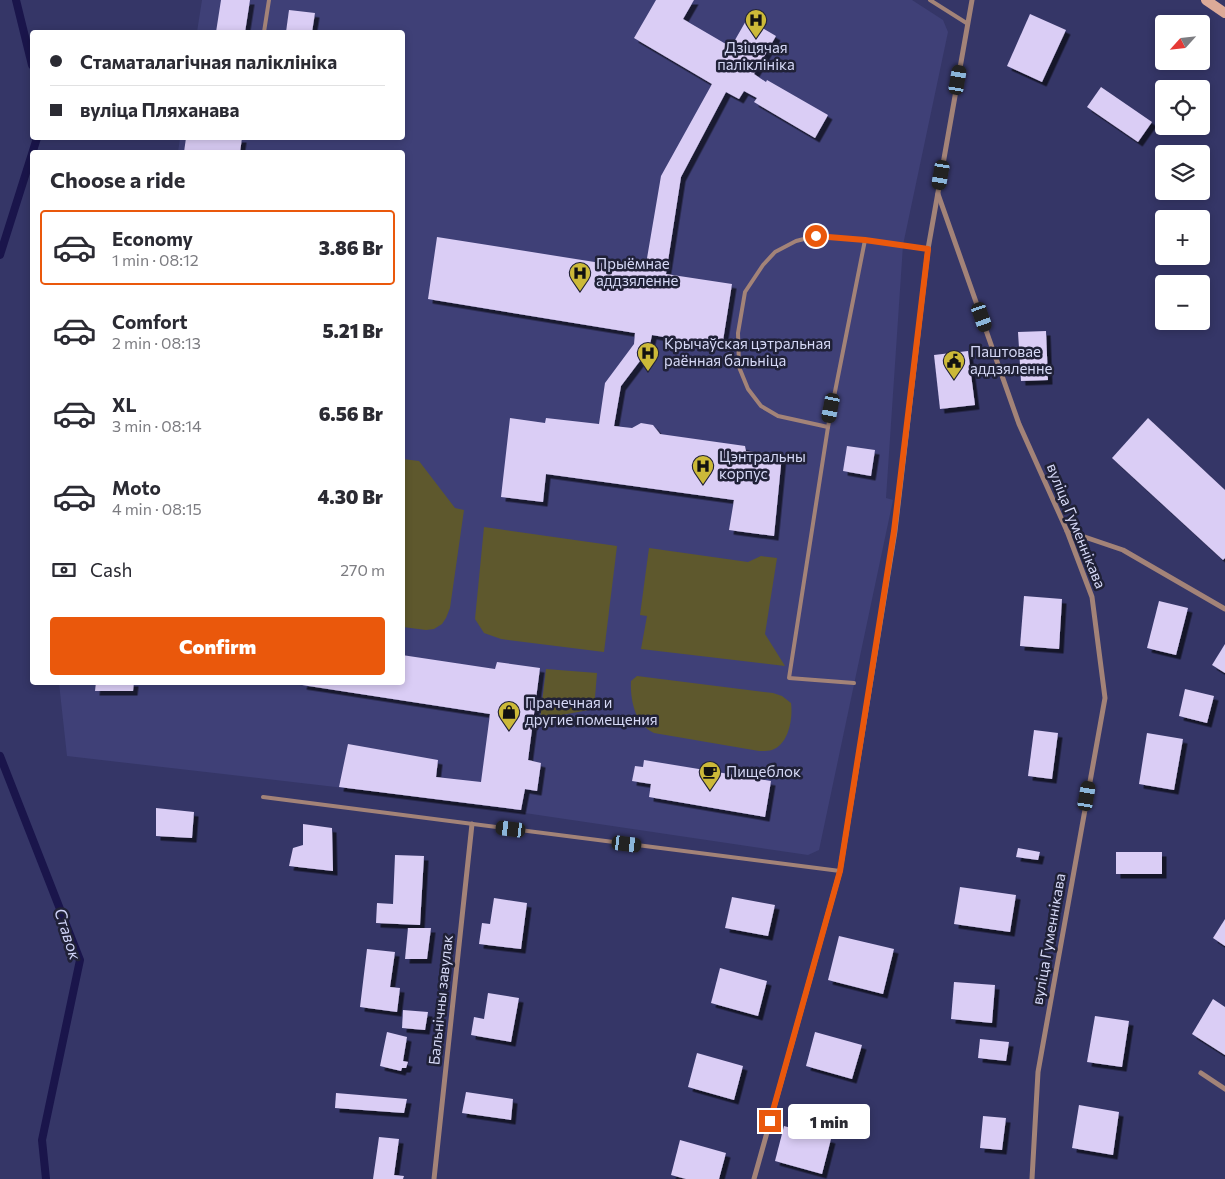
<!DOCTYPE html>
<html lang="en">
<head>
<meta charset="utf-8">
<style>
	body { margin:0; font-family:Commissioner,sans-serif; background:#f7f7f7; color:#2b2b33; height:100vh; display:flex; flex-direction:column; font-size:19px; white-space:nowrap }
	* { box-sizing:border-box; margin:0 }
	p { font-size:16px; color:#7c7c81 }
	.icon { flex:none; width:28px; height:28px; fill:none; stroke:currentColor; stroke-width:2; stroke-linecap:round; stroke-linejoin:round }
	.map { position:relative; flex:1; overflow:hidden }
	.drawer { position:absolute; left:30px; top:150px; width:375px; height:535px; display:flex; flex-direction:column; background:#fff; border-radius:5px; box-shadow:0 2px 8px #0003 }
	.drawer>* { flex:none }
	.banner { position:absolute; left:30px; top:30px; width:375px; height:110px; border-radius:5px; box-shadow:0 2px 8px #0003; display:grid; align-content:center; height:110px; padding:0 20px; background:#fff }
	.needle { width:32px; rotate:243deg }
	.controls { position:absolute; left:1155px; top:15px; display:grid; gap:10px }
	.controls a { display:grid; place-items:center; width:55px; height:55px; border-radius:5px; background:#fff; box-shadow:0 2px 8px #0003; font-size:25px }
	.end { position:absolute; width:22px; height:22px; margin:-11px; border:6px solid #ea580c; background:#fff; box-shadow:0 0 0 2px #fff }
	.from { border-radius:50% }
	.bubble { position:absolute; height:35px; border-radius:5px; background:#fff; box-shadow:0 2px 8px #0003; font-size:16px; font-weight:800; line-height:35px; text-align:center }
	.car { position:absolute; width:15px; height:30px; margin:-15px -8px; border-radius:6px; box-shadow:0 0 4px 1px #0007; background:linear-gradient(#222 24%,#8ab4d8 0 40%,#222 0 76%,#8ab4d8 0 86%,#222 0) }
	.banner b { display:flex; align-items:center; gap:18px; height:48px; font-size:19px }
	.banner b+b { border-top:1px solid #e1e1e2 }
	.banner i { width:12px; height:12px; background:#2b2b33 }
	ul { padding:0; list-style:none }
	li { display:flex; align-items:center; gap:15px; height:75px; margin:0 10px 8px; padding:0 10px; border:2px solid transparent; border-radius:5px }
	li div { flex:1 }
	li b { display:block; font-size:19px }
	li em { font-style:normal; font-weight:800 }
	li.on { border-color:#ea580c }
	li>.icon { width:45px; height:45px; stroke-width:1.5 }
	h2 { padding:0 20px; font-size:22px; line-height:60px }
	.pay { display:flex; align-items:center; gap:12px; height:55px; padding:0 20px; font-size:19px }
	.pay p { margin-inline-start:auto }
	.action { display:flex; gap:10px; margin-top:auto; padding:10px 20px }
	.action a { flex:1; height:58px; border-radius:5px; background:#ea580c; color:#fff; font-size:20px; font-weight:800; line-height:58px; text-align:center }
	.map>svg:first-child { display:block }
</style>
</head>
<body>
<div class="map">
<svg width="1225" height="1179" viewBox="0 0 1225 1179">
	<defs>
		<filter id="shadow"><feDropShadow dx="4.5" dy="4.5" stdDeviation="0" flood-color="#0009"/></filter>
	</defs>
	<rect width="100%" height="100%" fill="#353667"/>
	<!-- built -->
	<path fill="#3f4077" d="M202,0H912L943,20L948,32L903,245L886,498L893,500L819,850L808,855L396,794L67,756L59,683L402,682V152H178L180,138H402V32H197Z"/>
	<!-- green -->
	<g fill="#5e582d">
		<path d="M403,459L419,461L455,508L464,510L450,608L446,618L442,624L434,629L426,630L403,627Z"/>
		<path d="M484,527L617,546L604,652L501,639L484,633L475,619Z"/>
		<path d="M649,548L748,562L761,556L777,558L765,634L785,666L641,649L647,616L640,615Z"/>
		<path d="M546,669L597,673L594,709L540,719Z"/>
		<path d="M637,676L773,693L782,696L791,703C793,718 789,744 772,750C769,751 763,751 759,751L654,733C635,725 630,700 631,681Z"/>
	</g>
	<g fill="none" stroke-linecap="round" stroke-linejoin="round">
		<!-- stream -->
		<g stroke="#1a154b" stroke-width="8">
			<path d="M16,0L32,65"/>
			<path d="M0,255L37,138"/>
			<path d="M0,756L80,960L42,1140L46,1179"/>
		</g>
	</g>
	<!-- building -->
	<g fill="#dacdf5" filter="url(#shadow)">
		<path d="M221,0H250L245,32H216Z"/>
		<path d="M656,0H694L683,19L731,47L747,19L776,36L754,74L766,82L767,80L828,115L815,138L754,102L757,98L744,91L739,99L726,92L681,177L666,274L732,284L722,347L652,335L649,349L621,386L614,426L632,428L641,423L653,425L660,434L745,446L746,451L782,455L774,536L729,530L734,500L546,474L543,502L501,497L510,418L545,423L546,418L599,424L605,383L634,344L635,333L428,299L437,237L645,270L661,176L712,84L634,38Z"/>
		<path d="M289,10L315,13L312,32H286Z"/>
		<path d="M1030,14L1066,30L1042,82L1007,66Z"/>
		<path d="M1101,87L1152,122L1138,142L1087,107Z"/>
		<path d="M186,138H242L240,152H184Z"/>
		<path d="M1046,331L1048,380L1021,381L1018,332Z"/>
		<path d="M968,351L975,405L940,409L934,355Z"/>
		<path d="M1148,418L1225,490V558L1223,560L1112,458Z"/>
		<path d="M847,446L875,450L871,476L843,471Z"/>
		<path d="M1024,596L1062,599L1059,649L1020,646Z"/>
		<path d="M1159,601L1188,608L1176,655L1147,648Z"/>
		<path d="M1225,644V673L1212,665Z"/>
		<path d="M402,655L495,669L497,662L540,668L528,760L541,763L537,791L525,789L521,810L339,787L348,744L438,760L436,777L481,782L490,714L302,685L303,682H402Z"/>
		<path d="M96,682H134L133,691H95Z"/>
		<path d="M1185,689L1214,696L1207,723L1179,716Z"/>
		<path d="M1034,730L1058,733L1052,779L1028,776Z"/>
		<path d="M1147,733L1183,739L1174,790L1139,784Z"/>
		<path d="M644,760L771,781L765,817L649,797L651,784L632,781L635,766L643,767Z"/>
		<path d="M156,808L194,812L192,838L156,836Z"/>
		<path d="M303,824L332,828L333,871L289,866L293,848L303,845Z"/>
		<path d="M1018,848L1040,852L1038,860L1016,857Z"/>
		<rect x="1116" y="852" width="46" height="22"/>
		<path d="M395,855L424,856L420,925L376,923L377,903L393,904Z"/>
		<path d="M960,887L1016,895L1010,932L954,924Z"/>
		<path d="M732,897L775,905L768,936L725,928Z"/>
		<path d="M494,898L527,903L521,949L479,944L482,923L490,924Z"/>
		<path d="M1225,919V946L1213,938Z"/>
		<path d="M408,928H431L427,959H405Z"/>
		<path d="M839,936L894,949L883,994L828,980Z"/>
		<path d="M367,949L395,952L390,987L400,988L397,1012L360,1007Z"/>
		<path d="M720,968L767,981L758,1016L711,1003Z"/>
		<path d="M954,982L995,985L992,1023L951,1019Z"/>
		<path d="M488,993L519,998L511,1042L471,1035L474,1017L484,1019Z"/>
		<path d="M1213,999L1225,1007V1055L1192,1034Z"/>
		<path d="M403,1010L428,1012L425,1030L402,1028Z"/>
		<path d="M1095,1016L1129,1021L1122,1067L1087,1062Z"/>
		<path d="M387,1032L407,1037L403,1061L408,1062L406,1068H402L401,1071L380,1066Z"/>
		<path d="M815,1032L862,1045L852,1079L806,1066Z"/>
		<path d="M980,1039L1009,1042L1006,1061L978,1058Z"/>
		<path d="M697,1053L743,1066L734,1100L688,1087Z"/>
		<path d="M466,1092L513,1099L511,1120L462,1113Z"/>
		<path d="M336,1093L407,1099L404,1113L335,1108Z"/>
		<path d="M1079,1105L1119,1112L1113,1155L1072,1148Z"/>
		<path d="M983,1116L1006,1118L1002,1150L980,1148Z"/>
		<path d="M784,1126L831,1139L822,1174L775,1161Z"/>
		<path d="M379,1137L399,1139L394,1175L404,1176L403,1179H373Z"/>
		<path d="M680,1140L726,1153L719,1179H686L671,1175Z"/>
	</g>
	<g fill="none" stroke-linecap="round" stroke-linejoin="round">
		<!-- service -->
		<g stroke="#a38378" stroke-width="4">
			<path d="M930,0L968,24"/>
			<path d="M264,32L269,0"/>
			<path d="M828,427L778,416L761,406L748,389L739,367L738,333L745,292L763,265L775,252L796,241L816,236L865,240"/>
			<path d="M854,683L789,678L828,427L865,240L928,249"/>
			<path d="M263,797L840,871"/>
		</g>
		<!-- minor -->
		<g stroke="#a38378" stroke-width="5">
			<path d="M938,194L1019,424L1067,531L1092,597L1105,698L1038,1072L1032,1179"/>
			<path d="M1067,531L1123,550L1225,609"/>
			<path d="M1201,1073L1225,1089"/>
			<path d="M434,1179L472,824"/>
			<path d="M754,1179L840,871L895,531L928,249L972,0"/>
		</g>
		<!-- secondary -->
		<path stroke="#dcaa98" stroke-width="10" d="M1206,0L1225,13"/>
	</g>
	<g fill="none" stroke-linecap="round" stroke-linejoin="round">
		<!-- route -->
		<path stroke="#ea580c" stroke-width="6" d="M770,1121L840,871L894,531L928,249L865,240L816,236"/>
	</g>
	<!-- icons -->
	<defs>
		<g id="hospital-pin" transform="scale(1.125)"><path d="M0 17L-7.5 6A9.5 9.5 0 1 1 7.5 6Z" fill="#ccb938" stroke="#202137"/><path d="M-5-5h3v3.5h4V-5h3V5h-3V1.5h-4V5h-3Z" fill="#111"/></g>
		<g id="civic-pin" transform="scale(1.125)"><path d="M0 17L-7.5 6A9.5 9.5 0 1 1 7.5 6Z" fill="#ccb938" stroke="#202137"/><path d="M-.6-6.5H3V-4.5H.6V-3L4-1V1h2V6H-6V1h2V-1L-.6-3ZM-1.2 2.5V6h2.4V2.5Z" fill="#111"/></g>
		<g id="shop-pin" transform="scale(1.125)"><path d="M0 17L-7.5 6A9.5 9.5 0 1 1 7.5 6Z" fill="#ccb938" stroke="#202137"/><path d="M-5-2.5h2.3a2.7 3.5 0 0 1 5.4 0H5L5.5 6h-11ZM-1.5-2.5h3a1.5 2.3 0 0 0-3 0Z" fill="#111"/></g>
		<g id="cafe-pin" transform="scale(1.125)"><path d="M0 17L-7.5 6A9.5 9.5 0 1 1 7.5 6Z" fill="#ccb938" stroke="#202137"/><path d="M-5.5-4.5H6V0H3Q3 3.5 0 3.5H-2.5Q-5.5 3.5-5.5 0ZM3-3.2v2h1.7v-2ZM-6 4.5H4V6H-6Z" fill="#111"/></g>
	</defs>
	<g fill-rule="evenodd">
		<use href="#hospital-pin" x="756" y="20"/>
		<use href="#hospital-pin" x="580" y="273"/>
		<use href="#hospital-pin" x="648" y="353"/>
		<use href="#civic-pin" x="954" y="361"/>
		<use href="#hospital-pin" x="703" y="466"/>
		<use href="#shop-pin" x="509" y="712"/>
		<use href="#cafe-pin" x="710" y="772"/>
	</g>
	<g text-anchor="middle" stroke-width="5" stroke-linejoin="round" paint-order="stroke">
		<!-- poi labels -->
		<g font-size="15" fill="#d6d9f7" stroke="#202137" text-anchor="start">
			<text x="756" y="53" text-anchor="middle">Дзіцячая<tspan x="756" dy="17">паліклініка</tspan></text>
			<text x="596" y="269">Прыёмнае<tspan x="596" dy="17">аддзяленне</tspan></text>
			<text x="664" y="349">Крычаўская цэтральная<tspan x="664" dy="17">раённая бальніца</tspan></text>
			<text x="970" y="357">Паштовае<tspan x="970" dy="17">аддзяленне</tspan></text>
			<text x="719" y="462">Цэнтральны<tspan x="719" dy="17">корпус</tspan></text>
			<text x="525" y="708">Прачечная и<tspan x="525" dy="17">другие помещения</tspan></text>
			<text x="726" y="777">Пищеблок</text>
		</g>
		<!-- street labels -->
		<g font-size="15" fill="#d6d9f7" stroke="#202137">
			<text transform="translate(1076 526) rotate(68)" y="5">вуліца Гуменнікава</text>
			<text transform="translate(1049 939) rotate(-80)" y="5">вуліца Гуменнікава</text>
			<text transform="translate(441 1000) rotate(-84)" y="5">Бальнічны завулак</text>
		</g>
		<!-- water labels -->
		<g font-size="16" font-style="italic" fill="#d0d4f8" stroke="#202137">
			<text transform="translate(68 934) rotate(72)" y="6">Ставок</text>
		</g>
	</g>
</svg>
<div class="controls">
<a><svg class="needle" viewBox="-14 -14 28 28"><path d="M0-13l5 13h-10z" fill="#e53935"/><path d="M0 13l5-13h-10z" fill="#7c7c81"/></svg></a>
<a><svg class="icon" aria-label="locate" viewBox="0 0 24 24"><circle cx="12" cy="12" r="6"/><path d="M12 2v4M12 18v4M2 12h4M18 12h4"/></svg></a>
<a><svg class="icon" aria-label="layers" viewBox="0 0 24 24"><path d="M12 4l9 5-9 5-9-5zM3 14l9 5 9-5"/></svg></a>
<a>+</a>
<a>−</a>
</div>
<i class="end from" style="left:816px;top:236px"></i>
<i class="end" style="left:770px;top:1121px"></i>
<div class="bubble" style="left:788px;top:1104px;width:82px">1 min</div>
<i class="car" style="left:958px;top:80px;rotate:10deg"></i>
<i class="car" style="left:941px;top:175px;rotate:190deg"></i>
<i class="car" style="left:982px;top:317px;rotate:161deg"></i>
<i class="car" style="left:831px;top:408px;rotate:191deg"></i>
<i class="car" style="left:1087px;top:796px;rotate:10deg"></i>
<i class="car" style="left:511px;top:829px;rotate:277deg"></i>
<i class="car" style="left:627px;top:844px;rotate:97deg"></i>
<div class="banner">
<b><i class="from"></i>Стаматалагічная паліклініка</b>
<b><i></i>вуліца Пляханава</b>
</div>
<section class="drawer">
<h2>Choose a ride</h2>
<ul>
<li class="on"><svg class="icon" aria-label="car" viewBox="0 0 24 24"><path d="M5 17H2v-5l4-1 3-4h7l3 4 3 1v5h-3M9 17h6M6 11h13"/><circle cx="7" cy="17" r="2"/><circle cx="17" cy="17" r="2"/></svg><div><b>Economy</b><p>1 min · 08:12</p></div><em>3.86 Br</em></li>
<li><svg class="icon" aria-label="car" viewBox="0 0 24 24"><path d="M5 17H2v-5l4-1 3-4h7l3 4 3 1v5h-3M9 17h6M6 11h13"/><circle cx="7" cy="17" r="2"/><circle cx="17" cy="17" r="2"/></svg><div><b>Comfort</b><p>2 min · 08:13</p></div><em>5.21 Br</em></li>
<li><svg class="icon" aria-label="car" viewBox="0 0 24 24"><path d="M5 17H2v-5l4-1 3-4h7l3 4 3 1v5h-3M9 17h6M6 11h13"/><circle cx="7" cy="17" r="2"/><circle cx="17" cy="17" r="2"/></svg><div><b>XL</b><p>3 min · 08:14</p></div><em>6.56 Br</em></li>
<li><svg class="icon" aria-label="car" viewBox="0 0 24 24"><path d="M5 17H2v-5l4-1 3-4h7l3 4 3 1v5h-3M9 17h6M6 11h13"/><circle cx="7" cy="17" r="2"/><circle cx="17" cy="17" r="2"/></svg><div><b>Moto</b><p>4 min · 08:15</p></div><em>4.30 Br</em></li>
</ul>
<div class="pay"><svg class="icon" aria-label="cash" viewBox="0 0 24 24"><path d="M3 7h18v10H3z"/><circle cx="12" cy="12" r="2"/></svg>Cash<p>270 m</p></div>
<div class="action"><a>Confirm</a></div>
</section>
</div>
</body>
</html>
